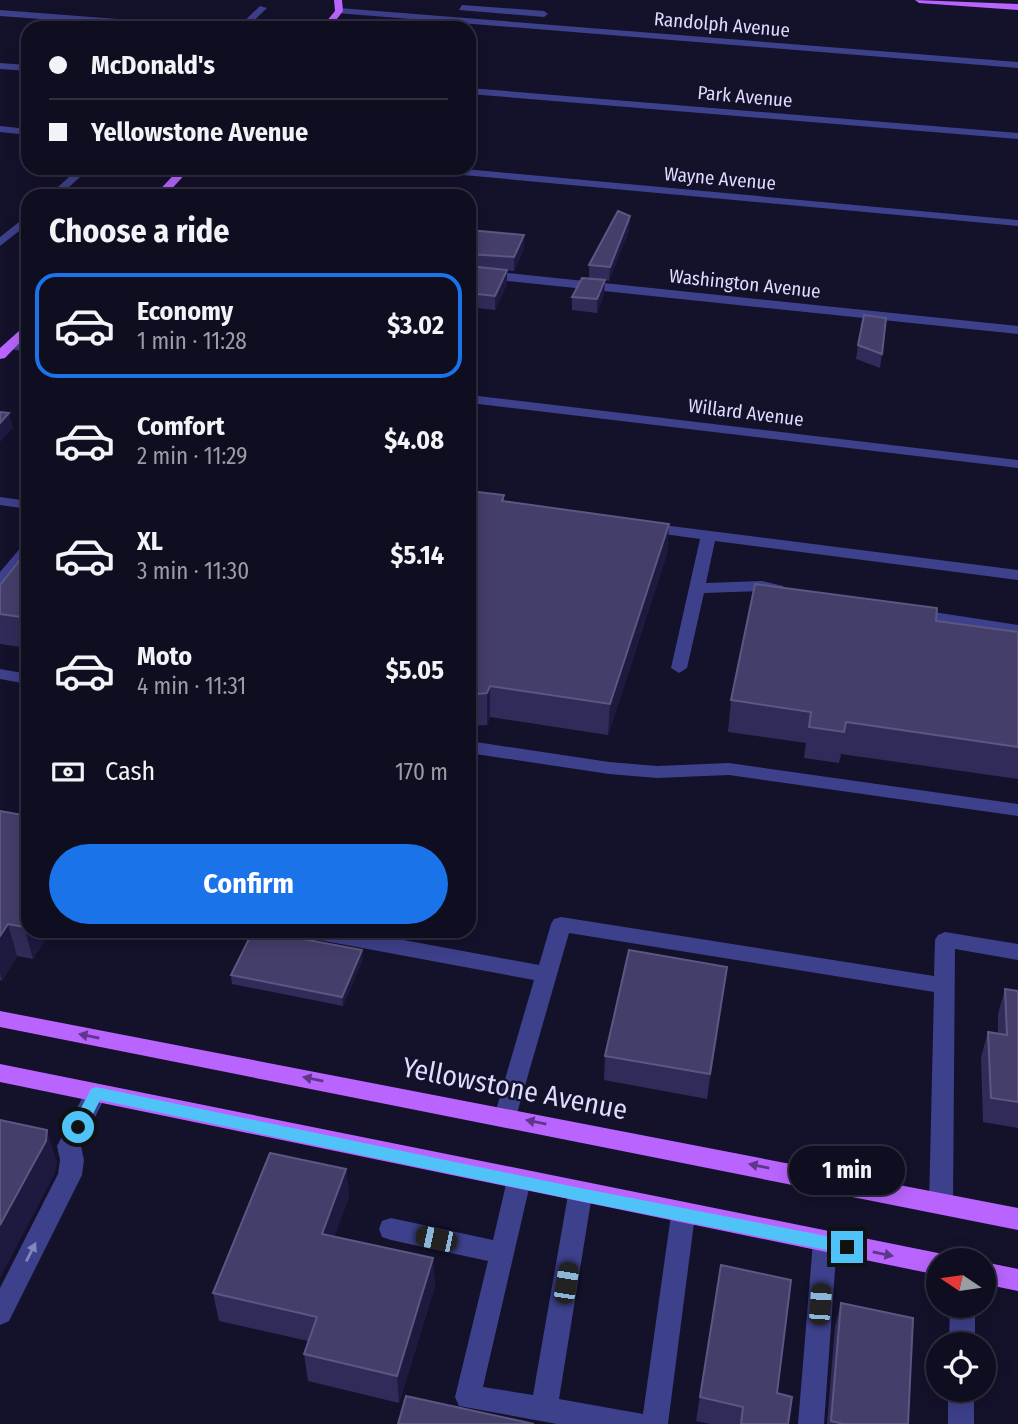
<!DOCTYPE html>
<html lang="en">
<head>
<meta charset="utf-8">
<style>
	body { margin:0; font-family:"Fira Sans Condensed",sans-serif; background:#1d1b2d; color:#f1f3f6; height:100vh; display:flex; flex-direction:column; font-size:26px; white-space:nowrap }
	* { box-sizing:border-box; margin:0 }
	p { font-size:23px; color:#9b9ca5 }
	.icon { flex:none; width:38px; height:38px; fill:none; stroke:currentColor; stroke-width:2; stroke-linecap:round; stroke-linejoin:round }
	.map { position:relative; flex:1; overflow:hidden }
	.side { position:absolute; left:21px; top:189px; width:455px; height:749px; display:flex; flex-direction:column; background:#0f0d20; border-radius:21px; box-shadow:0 4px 18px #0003,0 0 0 2px #2f2d3e }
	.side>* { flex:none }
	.banner { position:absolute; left:21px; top:21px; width:455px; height:154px; border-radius:21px; box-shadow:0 4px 18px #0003,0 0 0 2px #2f2d3e; display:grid; align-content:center; height:154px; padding:0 28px; background:#0f0d20 }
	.needle { width:46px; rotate:283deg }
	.buttons { position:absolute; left:926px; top:1248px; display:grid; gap:14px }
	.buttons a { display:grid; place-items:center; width:70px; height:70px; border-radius:50%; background:#0f0d20; box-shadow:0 4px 18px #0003,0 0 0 2px #2f2d3e; font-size:35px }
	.end { position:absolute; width:32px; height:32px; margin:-16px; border:9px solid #4fc3f7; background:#111; box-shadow:0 0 0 4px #111 }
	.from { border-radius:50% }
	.bubble { position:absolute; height:49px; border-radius:24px; background:#0f0d20; box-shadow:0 4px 18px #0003,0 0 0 2px #2f2d3e; font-size:23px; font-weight:700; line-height:49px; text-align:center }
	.car { position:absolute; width:21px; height:42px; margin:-21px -10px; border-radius:9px; box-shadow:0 0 5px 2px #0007; background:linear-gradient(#222 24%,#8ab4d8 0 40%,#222 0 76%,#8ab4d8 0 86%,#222 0) }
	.banner b { display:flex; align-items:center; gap:24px; height:66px; font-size:26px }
	.banner b+b { border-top:2px solid #2f2d3e }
	.banner i { width:18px; height:18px; background:#f1f3f6 }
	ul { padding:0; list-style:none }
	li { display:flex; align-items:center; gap:21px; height:105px; margin:0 14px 10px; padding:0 14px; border:4px solid transparent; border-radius:21px }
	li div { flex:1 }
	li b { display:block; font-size:26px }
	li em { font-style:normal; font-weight:700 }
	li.active { border-color:#1a73e8 }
	li>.icon { width:63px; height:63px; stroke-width:1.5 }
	h2 { padding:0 28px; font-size:32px; line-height:84px }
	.pay { display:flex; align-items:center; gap:18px; height:77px; padding:0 28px; font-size:26px }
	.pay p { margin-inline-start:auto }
	.action { display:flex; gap:14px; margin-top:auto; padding:14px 28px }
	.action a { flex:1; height:80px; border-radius:42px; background:#1a73e8; color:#fff; font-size:28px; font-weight:700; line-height:80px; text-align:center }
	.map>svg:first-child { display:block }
</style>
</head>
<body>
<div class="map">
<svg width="1018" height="1424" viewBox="0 0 1018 1424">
	<rect width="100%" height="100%" fill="#14112b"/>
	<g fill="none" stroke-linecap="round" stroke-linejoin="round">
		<!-- minor -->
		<g fill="#3d408a" fill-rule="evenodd">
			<path d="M462,5L544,11L548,14L544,17L459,10Z"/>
			<path d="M260,6L267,8L246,28H237Z"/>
			<path d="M339,8L1018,62V68L336,13Z"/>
			<path d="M0,10L196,25L200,28H162L0,16Z"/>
			<path d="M0,63L28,65V71L0,69Z"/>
			<path d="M469,88L1018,133V139L469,94Z"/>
			<path d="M0,126L28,129V135L0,132Z"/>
			<path d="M79,168H90L59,196H48Z"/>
			<path d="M414,168H454L1018,220V226L419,171Z"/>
			<path d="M28,215V224L0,246V237Z"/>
			<path d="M469,269L1018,326V334L469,277Z"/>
			<path d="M10,341L28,344V352L5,348L4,345Z"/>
			<path d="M469,395L1018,460V468L469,403Z"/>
			<path d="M0,497L28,501V509L0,505Z"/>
			<path d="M647,523L1018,570V580L715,541L706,583L762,581L783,586L785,589L777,594L762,591L704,593L687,668L679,673L671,668L700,539L642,531L639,528L642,525Z"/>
			<path d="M28,543V558L6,585L0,587V572L23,545Z"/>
			<path d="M914,609L1018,625V635L908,617L906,614Z"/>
			<path d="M0,669L28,674V684L0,679Z"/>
			<path d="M469,741L609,762L657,766L729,763L1018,804V816L729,775L657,778L609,774L469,753Z"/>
			<path d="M561,917L934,976L935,940L938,935L945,932L1018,944V960L955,949L953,1204L949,1211L941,1214L933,1211L929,1204L934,992L569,933L516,1117L513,1124L505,1126L497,1124L494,1117L534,980L314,939L307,936L304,931H355L539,965L551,924L554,919Z"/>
			<path d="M96,1084L104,1087L107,1093L81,1146L84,1160L82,1175L9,1321L0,1325V1288L58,1174L60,1160L57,1146L88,1087Z"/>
			<path d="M519,1170L527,1173L531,1180L483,1387L533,1395L568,1195L572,1188L580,1185L588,1188L592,1195L559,1399L643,1414L671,1215L675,1208L683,1205L691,1208L695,1215L668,1424H557L459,1406L455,1397L488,1261L391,1240L382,1237L379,1229L382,1221L391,1218L493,1240L507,1180L511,1173Z"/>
			<path d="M825,1231L834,1234L837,1242L824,1424H798L813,1242L816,1234Z"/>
			<path d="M950,1306H975V1344H949Z"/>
			<rect x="948" y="1390" width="26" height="34"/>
		</g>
		<!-- major -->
		<g fill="#b964fe" fill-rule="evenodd">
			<path d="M334,0H342L343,11L330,28H321L335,11Z"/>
			<path d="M915,0L1018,4V10L919,3Z"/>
			<path d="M180,168H191L165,196H154Z"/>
			<path d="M28,323V334L5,358L0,359V348Z"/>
			<path d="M0,1011L1018,1208V1230L0,1027Z"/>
			<path d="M0,1064L938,1253L947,1256L948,1260H938V1275L0,1082Z"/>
			<path d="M984,1262L1018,1269V1291L984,1284Z"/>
		</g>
	</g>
	<!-- wall -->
	<g fill="#312b59">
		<path d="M630,216L629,230L609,281L605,280L604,294L597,313L572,310V297L589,278V265Z"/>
		<path d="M469,230L524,248L514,271L507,270V284L495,310L469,307Z"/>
		<path d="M858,345L882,354L880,368L856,359Z"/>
		<path d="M469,491L504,495V502L669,524L667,554L608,735L490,717L487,725L469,726Z"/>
		<path d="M28,550V648L0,644V585Z"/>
		<path d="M936,621L1018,632V779L841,754L839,763L804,758L806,743L728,732L731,700Z"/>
		<path d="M0,811L28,931H50L33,959L17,956L2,981L0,980Z"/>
		<path d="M363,959L343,1006L232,984L231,975Z"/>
		<path d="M1005,989L1018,991V1128L983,1122L981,1057L988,1032L998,1034V1014Z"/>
		<path d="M724,991L707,1099L604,1080L605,1056Z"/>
		<path d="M346,1169L349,1197L334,1236L433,1258L435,1286L399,1403L308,1381L304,1354L308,1341L219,1321L213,1293Z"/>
		<path d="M721,1265L788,1424H710L696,1421Z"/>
		<path d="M841,1303L908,1424H827L835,1327Z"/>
	</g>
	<!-- shaded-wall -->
	<g fill="#1e193f">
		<path d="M630,216L629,230L609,281L610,267Z"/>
		<path d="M524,235V248L514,271V257Z"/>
		<path d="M507,270V284L495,310V296Z"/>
		<path d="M605,280L604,294L597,313V299Z"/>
		<path d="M9,413L13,428L0,442V423Z"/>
		<path d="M669,524L667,554L608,735L610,704Z"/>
		<path d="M490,686V717L487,725V693Z"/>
		<path d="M28,920V931H50L33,959L24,927Z"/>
		<path d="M8,924L17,956L2,981L0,973V936Z"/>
		<path d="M362,950L363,959L343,1006L342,997Z"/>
		<path d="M727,967L724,991L707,1099L710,1074Z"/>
		<path d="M47,1130L57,1162L55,1173L0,1278V1225Z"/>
		<path d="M346,1169L349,1197L325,1262L322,1234Z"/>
		<path d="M433,1258L435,1286L399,1403L397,1376Z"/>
	</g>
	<!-- building -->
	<g fill="#443e6a" stroke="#5c5782" stroke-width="2">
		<path d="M618,211L630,216L610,267L589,265Z"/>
		<path d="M469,230L524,235L514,257L469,254Z"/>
		<path d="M469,266L507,270L495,296L469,293V290L471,287L469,286Z"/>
		<path d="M582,278L605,280L597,299L572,297Z"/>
		<path d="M864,315L886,318L882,354L858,345Z"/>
		<path d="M0,412L9,413L0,423Z"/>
		<path d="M469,491L504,495L502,501L669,524L610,704L490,686L487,693L469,695Z"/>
		<path d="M28,550V618L0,614V585Z"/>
		<path d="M755,584L937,608L936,621L1018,632V747L846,722L844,732L809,727L811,712L731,700Z"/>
		<path d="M0,811L28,816V920L24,927L8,924L0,936Z"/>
		<path d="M253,931H260L362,950L342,997L231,975Z"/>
		<path d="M629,950L727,967L710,1074L605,1056Z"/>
		<path d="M1005,989L1018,991V1102L991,1098L988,1032L1007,1035Z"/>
		<path d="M0,1120L47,1130L46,1141L0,1225Z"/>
		<path d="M270,1153L346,1169L322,1234L433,1258L397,1376L304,1354L317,1317L213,1293Z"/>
		<path d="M721,1265L791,1280L777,1393L792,1397L788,1424H741L743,1407L700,1397Z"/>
		<path d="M841,1303L913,1318L908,1424H844L831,1421Z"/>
		<path d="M406,1396L534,1424H398Z"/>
	</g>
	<!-- one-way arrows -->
	<defs><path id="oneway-solid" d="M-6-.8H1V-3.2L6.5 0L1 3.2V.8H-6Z" transform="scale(1.75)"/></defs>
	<g fill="#5e368a">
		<use href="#oneway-solid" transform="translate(89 1036) rotate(-169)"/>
		<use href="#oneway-solid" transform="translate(313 1079) rotate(-169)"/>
		<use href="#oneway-solid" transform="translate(536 1122) rotate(-169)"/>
		<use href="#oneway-solid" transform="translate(759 1166) rotate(-168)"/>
		<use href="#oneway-solid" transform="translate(883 1254) rotate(11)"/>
	</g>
	<use fill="#8586bf" href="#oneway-solid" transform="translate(31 1252) rotate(-63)"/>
	<!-- route -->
	<path fill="#4fc3f7" d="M96,1087L580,1188L847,1240L853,1242L855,1247L853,1252L847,1254L580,1201L100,1100L84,1132H73L71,1127L73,1123L91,1089Z"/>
	<g text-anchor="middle" stroke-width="5" stroke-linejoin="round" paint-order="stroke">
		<!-- far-street labels -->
		<g font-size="19" fill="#dedcff" stroke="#14112b">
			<text transform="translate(722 24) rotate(5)" y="7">Randolph Avenue</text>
			<text transform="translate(745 96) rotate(5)" y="7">Park Avenue</text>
			<text transform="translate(720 178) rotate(5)" y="7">Wayne Avenue</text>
			<text transform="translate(745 283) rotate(6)" y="7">Washington Avenue</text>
			<text transform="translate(746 412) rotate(7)" y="7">Willard Avenue</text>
		</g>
		<!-- near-street labels -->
		<g font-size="28" fill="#dedcff" stroke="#14112b">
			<text transform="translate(515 1088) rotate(11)" y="10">Yellowstone Avenue</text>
		</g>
	</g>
</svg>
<div class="buttons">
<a><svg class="needle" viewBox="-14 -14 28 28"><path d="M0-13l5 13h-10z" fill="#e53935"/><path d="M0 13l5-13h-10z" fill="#9b9ca5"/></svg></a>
<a><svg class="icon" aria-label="locate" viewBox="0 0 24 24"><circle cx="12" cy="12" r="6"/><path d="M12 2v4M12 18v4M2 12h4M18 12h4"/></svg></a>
</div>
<i class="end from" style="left:78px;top:1127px"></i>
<i class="end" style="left:847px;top:1247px"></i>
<div class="bubble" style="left:789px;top:1146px;width:116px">1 min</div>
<i class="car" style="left:436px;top:1239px;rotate:282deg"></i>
<i class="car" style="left:566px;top:1283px;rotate:9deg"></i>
<i class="car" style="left:820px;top:1304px;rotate:4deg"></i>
<div class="banner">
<b><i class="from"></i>McDonald's</b>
<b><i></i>Yellowstone Avenue</b>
</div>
<section class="side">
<h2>Choose a ride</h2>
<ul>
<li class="active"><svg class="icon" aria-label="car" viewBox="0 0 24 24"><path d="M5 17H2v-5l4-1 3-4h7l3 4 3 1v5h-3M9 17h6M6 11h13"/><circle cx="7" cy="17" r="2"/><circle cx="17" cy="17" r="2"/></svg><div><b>Economy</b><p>1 min · 11:28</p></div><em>$3.02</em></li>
<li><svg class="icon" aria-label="car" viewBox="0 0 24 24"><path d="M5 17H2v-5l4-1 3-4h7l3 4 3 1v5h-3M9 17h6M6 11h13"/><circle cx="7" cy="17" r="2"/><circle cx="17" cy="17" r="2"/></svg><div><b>Comfort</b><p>2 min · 11:29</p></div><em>$4.08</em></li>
<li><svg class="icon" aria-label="car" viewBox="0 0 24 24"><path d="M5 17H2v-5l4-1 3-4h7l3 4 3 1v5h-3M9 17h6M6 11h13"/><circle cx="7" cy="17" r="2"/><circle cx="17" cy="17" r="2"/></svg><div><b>XL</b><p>3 min · 11:30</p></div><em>$5.14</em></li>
<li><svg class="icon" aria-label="car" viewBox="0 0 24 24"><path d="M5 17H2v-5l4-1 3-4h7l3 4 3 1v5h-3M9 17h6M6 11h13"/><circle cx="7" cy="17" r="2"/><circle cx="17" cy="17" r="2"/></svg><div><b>Moto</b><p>4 min · 11:31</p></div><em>$5.05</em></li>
</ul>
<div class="pay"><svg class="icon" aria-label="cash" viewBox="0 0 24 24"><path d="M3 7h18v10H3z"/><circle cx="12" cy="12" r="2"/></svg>Cash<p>170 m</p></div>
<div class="action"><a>Confirm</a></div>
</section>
</div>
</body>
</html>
